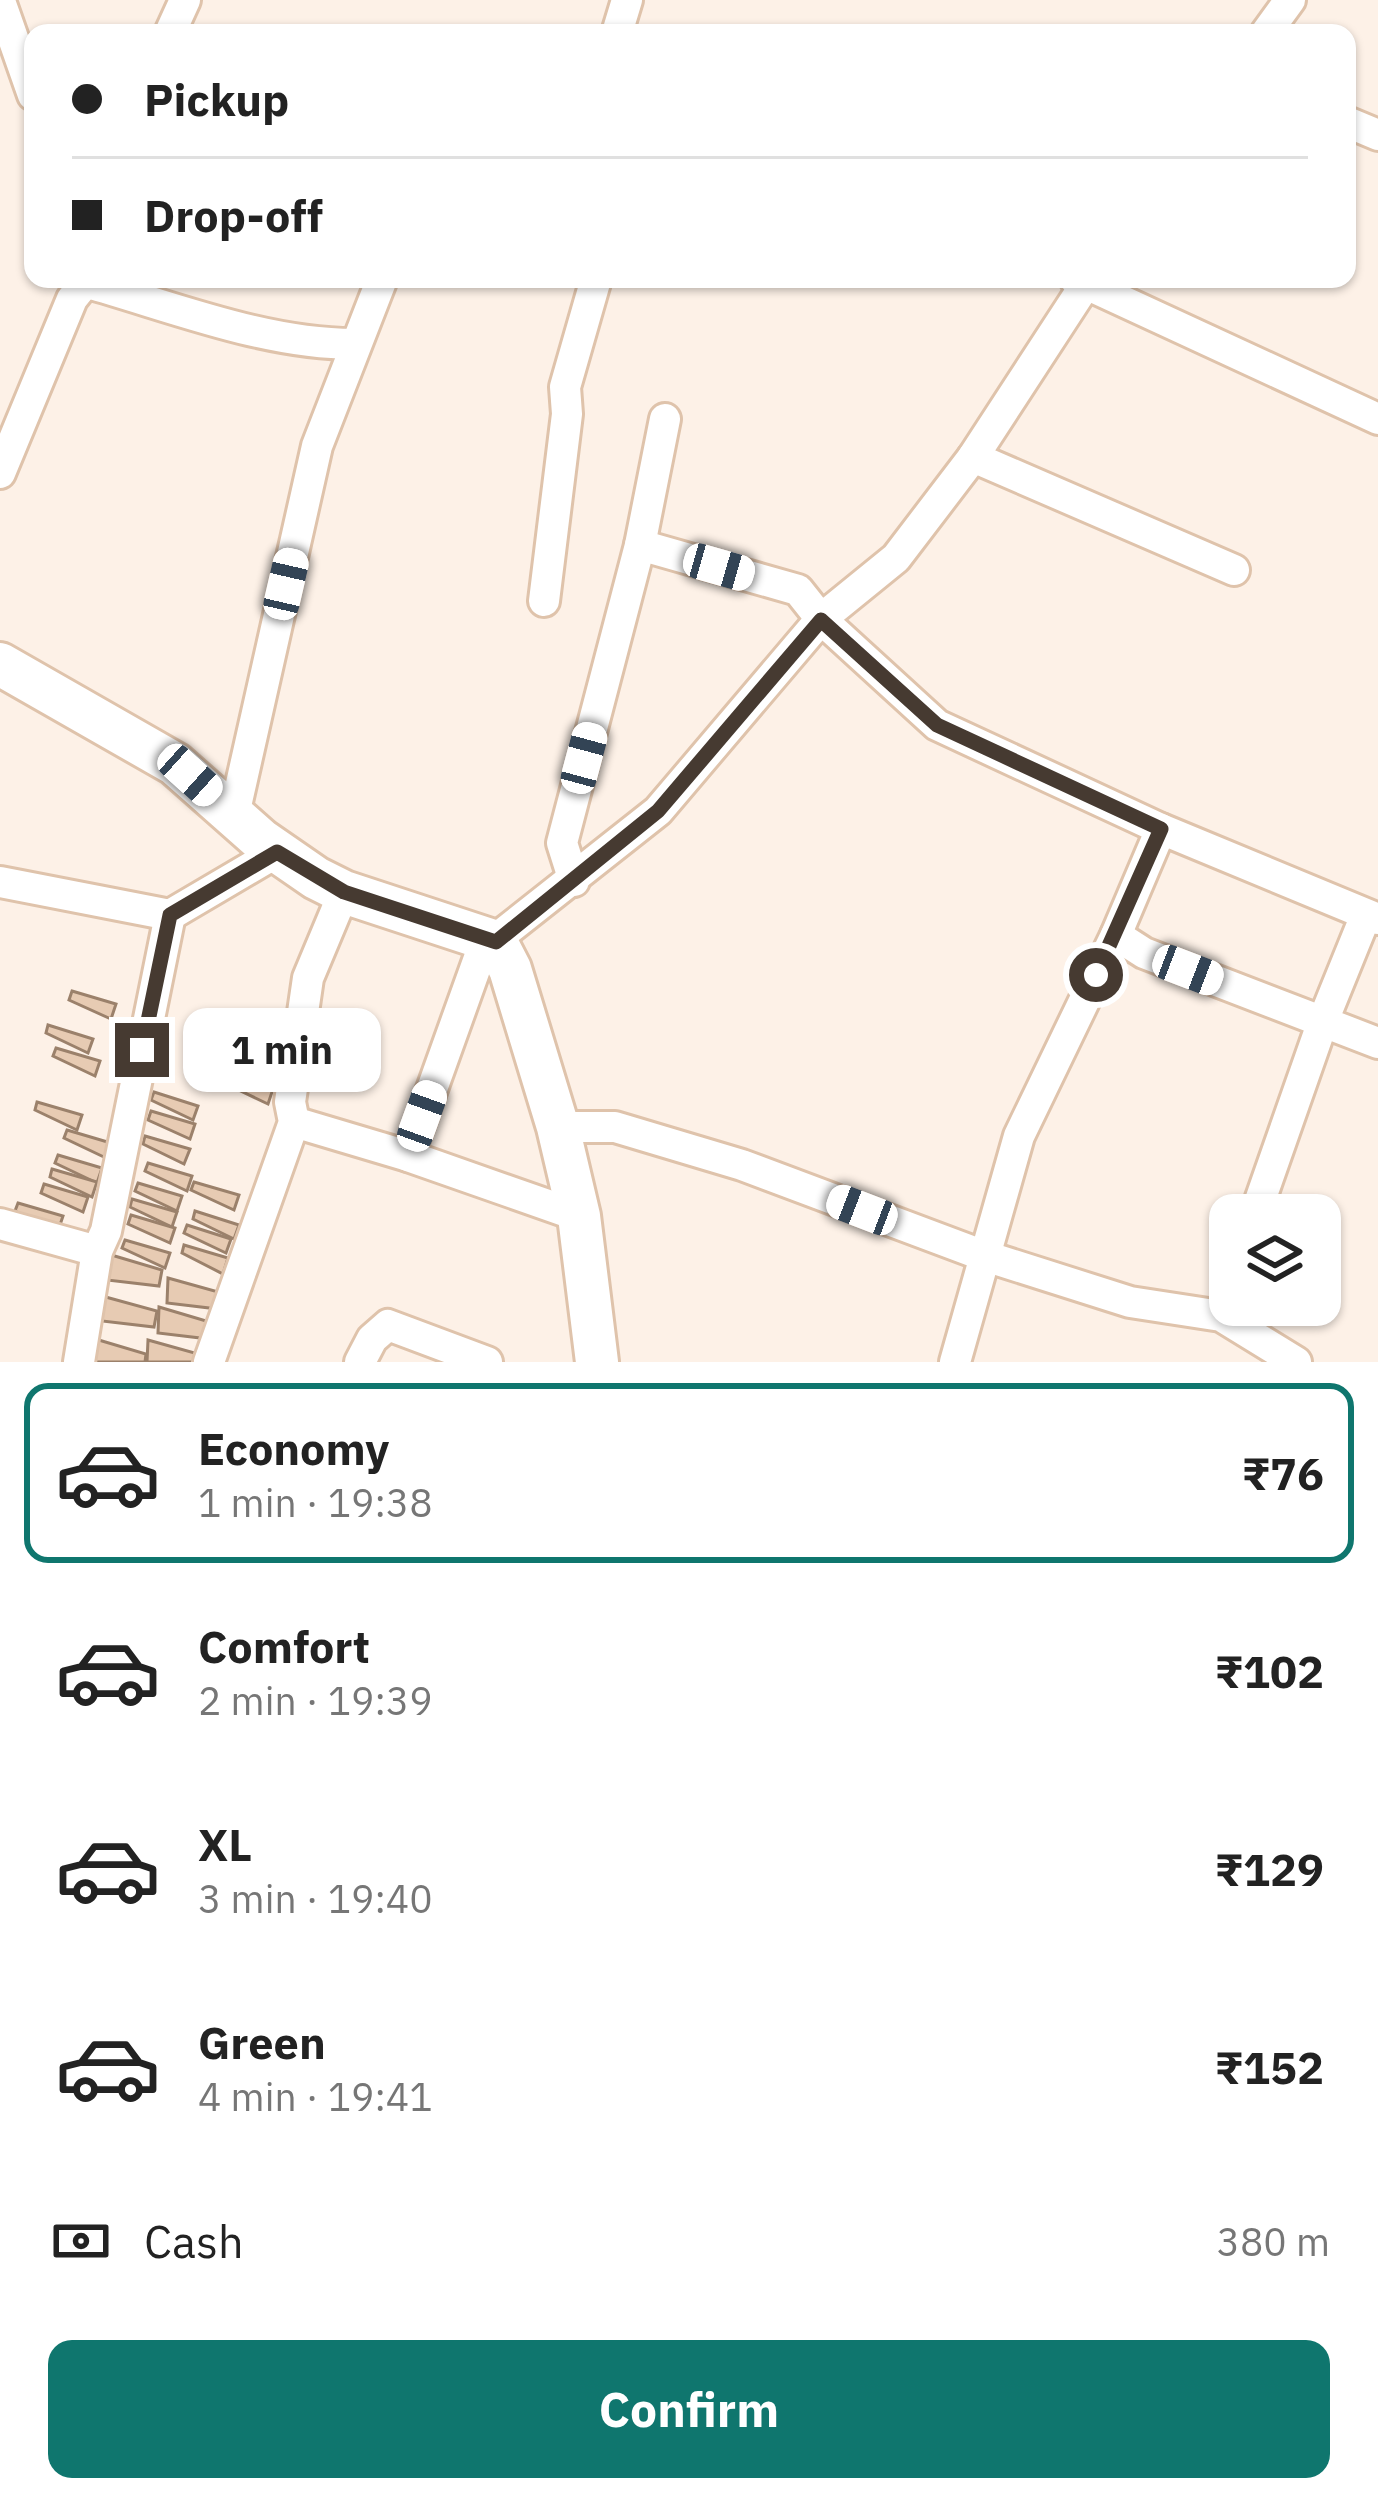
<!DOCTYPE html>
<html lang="en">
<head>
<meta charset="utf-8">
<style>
	body { margin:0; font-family:"IBM Plex Sans",sans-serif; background:#f6f6f6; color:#222; height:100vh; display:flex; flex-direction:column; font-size:45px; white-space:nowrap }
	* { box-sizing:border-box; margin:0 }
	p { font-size:39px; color:#767676 }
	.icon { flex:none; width:66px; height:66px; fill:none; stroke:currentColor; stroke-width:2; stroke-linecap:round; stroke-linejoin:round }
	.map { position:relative; height:1362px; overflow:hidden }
	.drawer { display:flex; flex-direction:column; background:#fff; flex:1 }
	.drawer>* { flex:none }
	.hud { position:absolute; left:24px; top:24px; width:1332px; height:264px; border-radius:24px; box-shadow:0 3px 9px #0004; display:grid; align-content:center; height:264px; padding:0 48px; background:#fff }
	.fabs { position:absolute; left:1209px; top:1194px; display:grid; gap:24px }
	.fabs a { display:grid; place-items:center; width:132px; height:132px; border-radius:24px; background:#fff; box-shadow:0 3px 9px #0004; font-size:60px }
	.end { position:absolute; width:54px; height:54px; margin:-27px; border:15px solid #463a31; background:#fff; box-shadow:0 0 0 6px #fff }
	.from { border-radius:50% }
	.bubble { position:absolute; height:84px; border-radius:24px; background:#fff; box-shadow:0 3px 9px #0004; font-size:39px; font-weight:700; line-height:84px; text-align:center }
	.car { position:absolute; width:36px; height:72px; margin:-36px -18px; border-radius:15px; box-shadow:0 0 9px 3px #0007; background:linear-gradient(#fff 24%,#345 0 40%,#fff 0 76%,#345 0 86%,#fff 0) }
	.hud b { display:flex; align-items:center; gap:42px; height:114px; font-size:45px }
	.hud b+b { border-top:3px solid #e0e0e0 }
	.hud i { width:30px; height:30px; background:#222 }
	ul { padding:21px 0 0; list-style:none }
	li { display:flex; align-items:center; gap:36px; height:180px; margin:0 24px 18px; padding:0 24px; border:6px solid transparent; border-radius:24px }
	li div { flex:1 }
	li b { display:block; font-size:45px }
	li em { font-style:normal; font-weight:700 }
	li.selected { border-color:#0f766e }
	li>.icon { width:108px; height:108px; stroke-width:1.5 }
	.pay { display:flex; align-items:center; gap:30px; height:132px; padding:0 48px; font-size:45px }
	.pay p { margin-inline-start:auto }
	.cta { display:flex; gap:24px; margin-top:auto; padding:24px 48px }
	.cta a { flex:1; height:138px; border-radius:24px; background:#0f766e; color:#fff; font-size:48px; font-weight:700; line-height:138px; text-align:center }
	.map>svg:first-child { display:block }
</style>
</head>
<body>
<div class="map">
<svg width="1378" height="1362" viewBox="0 0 1378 1362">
	<rect width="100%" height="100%" fill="#fdf1e7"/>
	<!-- building -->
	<g fill="#e7cbb3" stroke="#9b816b" stroke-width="3">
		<path d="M72,991L116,1004L111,1019L69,1000Z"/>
		<path d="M48,1025L93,1039L88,1053L46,1033Z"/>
		<path d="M56,1048L100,1061L95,1076L53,1056Z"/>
		<path d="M225,1051L269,1064L264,1079L222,1059Z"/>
		<path d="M228,1076L273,1089L268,1104L226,1084Z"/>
		<path d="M154,1092L198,1106L193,1120L151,1100Z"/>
		<path d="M37,1102L82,1115L77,1130L35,1110Z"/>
		<path d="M151,1111L195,1124L190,1139L148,1120Z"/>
		<path d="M67,1130L111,1143L106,1158L64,1138Z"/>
		<path d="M145,1136L190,1149L184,1164L143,1144Z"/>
		<path d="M58,1155L102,1168L97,1183L55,1163Z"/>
		<path d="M148,1163L192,1176L187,1191L145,1171Z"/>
		<path d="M52,1169L97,1182L92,1197L50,1177Z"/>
		<path d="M194,1182L239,1195L234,1210L191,1190Z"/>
		<path d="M138,1183L182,1196L177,1211L135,1191Z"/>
		<path d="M44,1184L88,1197L83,1212L41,1193Z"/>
		<path d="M132,1199L177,1212L172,1227L130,1207Z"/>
		<path d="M18,1203L63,1216L58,1231L15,1211Z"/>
		<path d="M195,1211L239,1225L234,1239L193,1219Z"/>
		<path d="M131,1215L175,1228L170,1243L128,1224Z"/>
		<path d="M187,1225L231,1239L226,1253L184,1233Z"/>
		<path d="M125,1240L170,1253L165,1268L122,1248Z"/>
		<path d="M184,1245L228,1258L223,1274L182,1253Z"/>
		<path d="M108,1254L162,1270L159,1286L107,1280Z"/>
		<path d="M168,1278L222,1293L218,1309L167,1303Z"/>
		<path d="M102,1296L157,1311L154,1327L102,1321Z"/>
		<path d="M159,1307L213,1323L209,1339L158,1333Z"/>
		<path d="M92,1338L146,1354L145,1362H91Z"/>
		<path d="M148,1340L202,1355L201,1362H147Z"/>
	</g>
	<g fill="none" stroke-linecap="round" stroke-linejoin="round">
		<!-- street casing -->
		<g stroke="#dfc3ab" stroke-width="36">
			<g id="street">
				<path d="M0,1L33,95"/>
				<path d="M170,33L185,0"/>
				<path d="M617,33L627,0"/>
				<path d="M1266,33L1290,0"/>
				<path d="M1347,122L1378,135"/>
				<path d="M1075,279L1378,419"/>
				<path d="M88,283C173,307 265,344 354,344"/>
				<path d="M973,457L1234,570"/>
				<path d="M0,473L72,299L88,279"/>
				<path d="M640,545L798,590L821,619L937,725L1161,829L1378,919"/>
				<path d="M544,601L567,414L565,387L596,279"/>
				<path d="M234,815L317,446L382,279"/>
				<path d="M574,881L562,843L640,545L665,419"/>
				<path d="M0,882L170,915L277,852"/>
				<path d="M1116,935L1144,953L1378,1043"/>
				<path d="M294,1122L408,1156L579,1216"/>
				<path d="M558,1127H615L742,1165L982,1255L1130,1302L1221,1316L1296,1362"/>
				<path d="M408,1156L479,958L501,935L658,811L821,619L896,558L973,457L1089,279"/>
				<path d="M1255,1215L1323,1021L1366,915"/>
				<path d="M0,1224L97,1251"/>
				<path d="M79,1362L97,1251L106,1231L170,915"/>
				<path d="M209,1362L294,1122L290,1102L308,978L344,892"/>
				<path d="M360,1362L372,1339L388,1325L487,1362"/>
				<path d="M955,1362L1019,1136L1116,935L1161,829"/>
			</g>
		</g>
		<!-- secondary casing -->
		<g stroke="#dfc3ab" stroke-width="48">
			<path id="secondary" d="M0,664L175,764L261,840L316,878L344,892L496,942L510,969L558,1127L579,1216L597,1362"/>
		</g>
		<!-- street -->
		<use href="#street" stroke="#fff" stroke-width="30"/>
		<!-- secondary -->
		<use href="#secondary" stroke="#fff" stroke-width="42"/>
	</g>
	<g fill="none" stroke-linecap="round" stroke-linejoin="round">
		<!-- route -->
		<path stroke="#463a31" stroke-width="15" d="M142,1050L170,915L277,852L344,892L496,942L658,811L821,620L937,725L1161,829L1096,975"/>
	</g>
</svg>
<div class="fabs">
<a><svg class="icon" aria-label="layers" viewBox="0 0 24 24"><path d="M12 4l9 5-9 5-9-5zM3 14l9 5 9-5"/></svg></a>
</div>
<i class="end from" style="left:1096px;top:975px"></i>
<i class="end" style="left:142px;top:1050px"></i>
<div class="bubble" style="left:183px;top:1008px;width:198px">1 min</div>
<i class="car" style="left:719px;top:567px;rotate:106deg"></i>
<i class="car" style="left:286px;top:584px;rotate:13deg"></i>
<i class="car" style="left:584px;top:758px;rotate:15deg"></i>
<i class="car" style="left:190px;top:775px;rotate:132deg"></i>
<i class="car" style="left:1188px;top:970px;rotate:111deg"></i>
<i class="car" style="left:422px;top:1116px;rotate:20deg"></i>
<i class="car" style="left:862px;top:1210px;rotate:291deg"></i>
<div class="hud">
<b><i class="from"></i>Pickup</b>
<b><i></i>Drop-off</b>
</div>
</div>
<section class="drawer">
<ul>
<li class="selected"><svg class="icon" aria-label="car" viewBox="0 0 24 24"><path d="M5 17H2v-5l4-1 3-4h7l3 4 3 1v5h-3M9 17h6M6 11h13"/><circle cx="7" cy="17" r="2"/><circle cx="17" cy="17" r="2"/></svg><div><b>Economy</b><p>1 min · 19:38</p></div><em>₹76</em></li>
<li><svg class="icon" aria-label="car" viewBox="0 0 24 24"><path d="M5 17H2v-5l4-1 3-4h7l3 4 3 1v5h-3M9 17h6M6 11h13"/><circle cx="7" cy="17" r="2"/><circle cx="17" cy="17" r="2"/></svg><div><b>Comfort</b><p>2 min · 19:39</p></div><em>₹102</em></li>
<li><svg class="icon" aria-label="car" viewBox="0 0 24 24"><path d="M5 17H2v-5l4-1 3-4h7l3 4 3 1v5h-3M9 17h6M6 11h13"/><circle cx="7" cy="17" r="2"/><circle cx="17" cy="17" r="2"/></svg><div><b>XL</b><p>3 min · 19:40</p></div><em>₹129</em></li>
<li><svg class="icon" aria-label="car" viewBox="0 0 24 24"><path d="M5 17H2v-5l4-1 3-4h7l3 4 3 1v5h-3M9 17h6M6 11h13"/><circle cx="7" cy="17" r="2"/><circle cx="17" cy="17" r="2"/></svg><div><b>Green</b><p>4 min · 19:41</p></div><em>₹152</em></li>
</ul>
<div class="pay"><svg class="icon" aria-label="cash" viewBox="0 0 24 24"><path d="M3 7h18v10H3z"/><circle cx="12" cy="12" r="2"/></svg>Cash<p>380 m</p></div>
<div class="cta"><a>Confirm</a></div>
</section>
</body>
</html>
